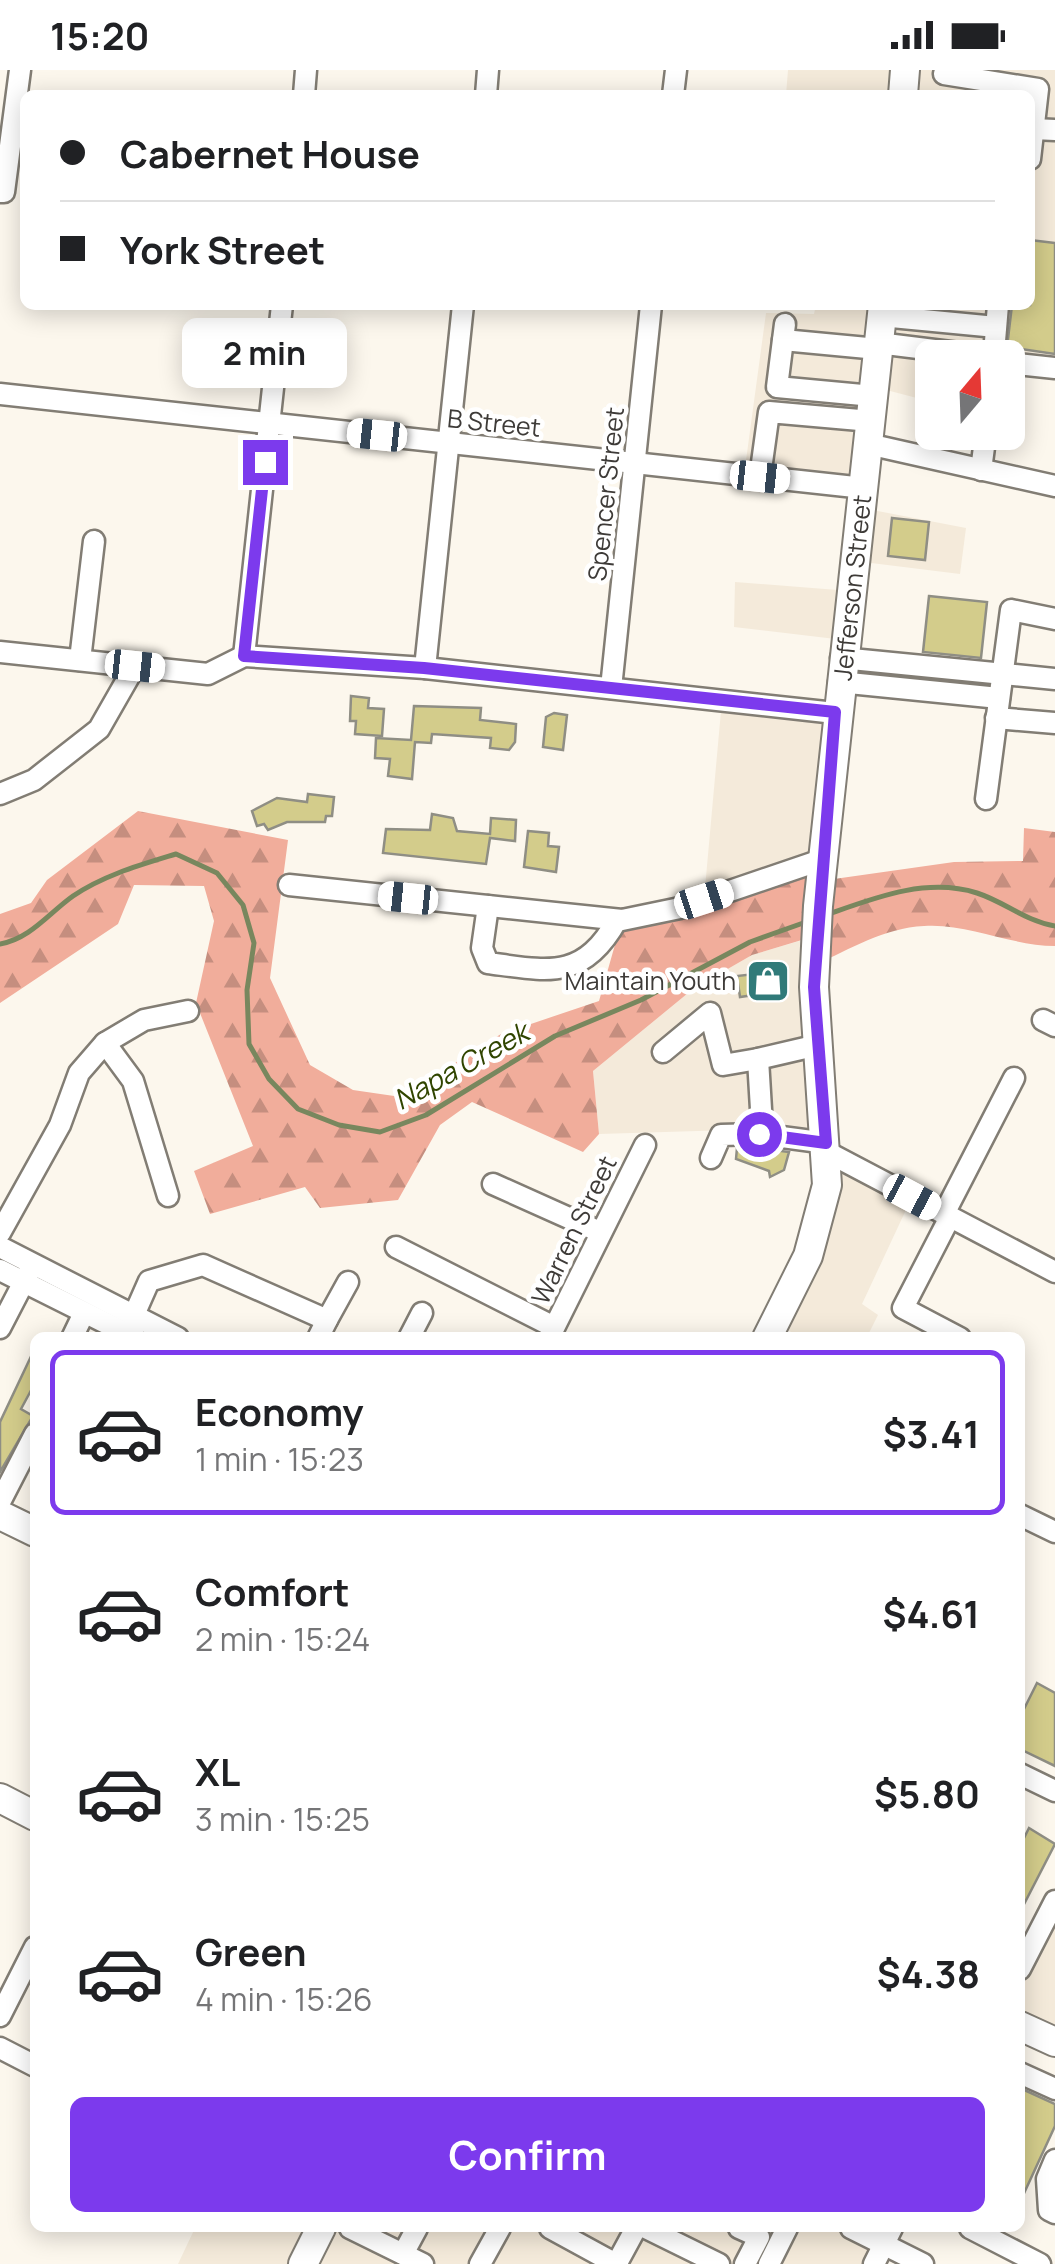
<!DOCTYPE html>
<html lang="en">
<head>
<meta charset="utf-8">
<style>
	body { margin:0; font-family:Manrope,sans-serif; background:#f6f6f6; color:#202124; height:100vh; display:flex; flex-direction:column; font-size:38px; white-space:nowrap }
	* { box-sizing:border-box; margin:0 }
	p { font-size:32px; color:#757577 }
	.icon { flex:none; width:55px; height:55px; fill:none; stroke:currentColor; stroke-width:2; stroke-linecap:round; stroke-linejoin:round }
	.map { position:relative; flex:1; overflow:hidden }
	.sheet { position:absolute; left:30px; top:1262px; width:995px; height:900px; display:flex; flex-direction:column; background:#fff; border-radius:15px; box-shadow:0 5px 25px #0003 }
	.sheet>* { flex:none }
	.banner { position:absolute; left:20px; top:20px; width:1015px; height:220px; border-radius:15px; box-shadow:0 5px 25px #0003; display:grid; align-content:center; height:220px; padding:0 40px; background:#fff }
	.needle { width:65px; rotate:19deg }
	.tools { position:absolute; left:915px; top:270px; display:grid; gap:20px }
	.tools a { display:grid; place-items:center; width:110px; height:110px; border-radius:15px; background:#fff; box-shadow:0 5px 25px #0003; font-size:50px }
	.end { position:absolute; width:45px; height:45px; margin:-22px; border:12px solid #7c3aed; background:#fff; box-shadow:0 0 0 5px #fff }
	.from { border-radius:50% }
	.bubble { position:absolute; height:70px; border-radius:15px; background:#fff; box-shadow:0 5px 25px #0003; font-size:32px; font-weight:700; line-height:70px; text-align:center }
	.car { position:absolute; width:30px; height:60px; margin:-30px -15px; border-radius:12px; box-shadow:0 0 8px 2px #0007; background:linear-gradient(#fff 24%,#345 0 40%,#fff 0 76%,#345 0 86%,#fff 0) }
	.banner b { display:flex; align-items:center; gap:35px; height:95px; font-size:38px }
	.banner b+b { border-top:2px solid #e0e0e0 }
	.banner i { width:25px; height:25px; background:#202124 }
	ul { padding:18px 0 0; list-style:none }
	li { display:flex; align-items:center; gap:30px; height:165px; margin:0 20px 15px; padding:0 20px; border:5px solid transparent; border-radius:15px }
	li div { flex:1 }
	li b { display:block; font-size:38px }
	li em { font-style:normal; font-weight:700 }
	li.active { border-color:#7c3aed }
	li>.icon { width:90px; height:90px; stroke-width:1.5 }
	.button { display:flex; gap:20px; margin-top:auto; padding:20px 40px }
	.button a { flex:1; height:115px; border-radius:15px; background:#7c3aed; color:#fff; font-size:40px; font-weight:700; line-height:115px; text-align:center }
	.status { display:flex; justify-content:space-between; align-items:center; height:70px; padding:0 50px; background:#fff; direction:ltr }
	.status svg { height:28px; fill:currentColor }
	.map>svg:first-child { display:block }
</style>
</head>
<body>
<div class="status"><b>15:20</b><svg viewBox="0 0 49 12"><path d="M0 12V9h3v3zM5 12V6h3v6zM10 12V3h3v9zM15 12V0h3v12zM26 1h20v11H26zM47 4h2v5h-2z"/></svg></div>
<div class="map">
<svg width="1055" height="2194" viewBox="0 0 1055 2194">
	<defs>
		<pattern id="forest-firs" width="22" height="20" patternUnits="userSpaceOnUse" patternTransform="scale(2.5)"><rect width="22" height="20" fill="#f1ad9b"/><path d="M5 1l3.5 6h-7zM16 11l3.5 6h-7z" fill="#c58e7f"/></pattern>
	</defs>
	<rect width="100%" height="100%" fill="#fcf7ed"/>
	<!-- built -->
	<g fill="#f4eada">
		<path d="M788,0H1055V310L1008,303V288H932V332L875,317L864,418L744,405L766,243L814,244L816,235H1030V25H786Z"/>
		<path d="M862,438L966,458L960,504L855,491Z"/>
		<path d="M735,512L850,521L844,570L734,557Z"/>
		<path d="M722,630L835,643L821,781L704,829Z"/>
		<path d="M816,866L826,1057L599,1064L593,1001L693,919L752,885Z"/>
		<path d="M827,1082L912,1127L862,1234L878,1245L867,1267H802L774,1254Z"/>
		<path d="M1055,1831V1972L1020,1956V1899Z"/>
		<path d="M195,2158H892L874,2194H178Z"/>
	</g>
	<!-- forest -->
	<path fill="url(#forest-firs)" d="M138,741L288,770L270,908L310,995L353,1020L401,1027L501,964L599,931L622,850L821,781L820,811L954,792L1023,791L1024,758L1055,762V876C1011,876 968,853 924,856C884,858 850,879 815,895V866L752,885L693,919L593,1001L599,1064L583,1082L472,1032L440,1055L398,1130L320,1138L305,1117L210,1144L194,1101L253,1076L196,933L214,851L204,816L134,815L118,854L0,933V844L31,833L47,810Z"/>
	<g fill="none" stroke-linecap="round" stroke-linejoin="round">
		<!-- stream -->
		<g stroke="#78875e" stroke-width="5">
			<path d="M826,845C874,828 926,807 977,823C1005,832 1025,851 1055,856"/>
			<path d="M0,874C30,869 49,843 73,826C104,805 140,795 176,784L217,803L243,835L254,873L247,920L249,974L269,1009L298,1039L339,1055L380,1062L426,1045L555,966L641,930L750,872L806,852"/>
		</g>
	</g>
	<!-- building -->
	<g fill="#d3cc8b" stroke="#8f8e84" stroke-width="2.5">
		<path d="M1030,170L1055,173V284L1007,277L1012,235H1030Z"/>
		<path d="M892,448L929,452L925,490L888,486Z"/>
		<path d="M929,526L987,532L981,588L923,582Z"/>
		<path d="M351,626L369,628L368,638L384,639L382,666L355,664L356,651H350Z"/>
		<path d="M414,636L481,638L480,650L516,654L515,672L509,680L490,678L491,668L432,664L431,673L415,672L412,709L388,706L390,689L375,688L376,668L411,670Z"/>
		<path d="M554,643L567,645L563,680L543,677L546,647Z"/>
		<path d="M308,724L334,727L332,746H326L325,752H287L268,760L264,754L257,756L252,741L277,728L307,732Z"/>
		<path d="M432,744L453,748L457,761L490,764L491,748L516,750L515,771L490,768L486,794L383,783L386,759L430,760Z"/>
		<path d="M528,761L549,763L548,776L559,777L556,802L524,797Z"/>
		<path d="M776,894L780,921L740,927L737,906L755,904L754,897Z"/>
		<path d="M737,1078H758L789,1082L784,1100L770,1107L769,1101L736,1089Z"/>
		<path d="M35,1278V1313L21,1339L33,1346L0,1402V1352Z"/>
		<path d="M1037,1613L1055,1623V1696L1020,1679V1647Z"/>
		<path d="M1029,1758L1055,1774L1020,1842V1776Z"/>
		<path d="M1020,2018L1055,2034V2056L1020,2132Z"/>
	</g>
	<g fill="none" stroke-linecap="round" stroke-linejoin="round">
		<!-- minor casing -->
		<g stroke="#827d74" stroke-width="25">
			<g id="minor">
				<path d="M944,4L1038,19L1030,89"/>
				<path d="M304,25L306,0"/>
				<path d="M486,25L488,0"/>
				<path d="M673,25L676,0"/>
				<path d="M1033,59L1055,60"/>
				<path d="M0,122H4L20,0"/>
				<path d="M881,246L996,257"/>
				<path d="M785,254L777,317L873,326"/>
				<path d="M783,270L878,279"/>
				<path d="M995,271L998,235"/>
				<path d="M878,273L999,288"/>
				<path d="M1008,293L1055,298"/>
				<path d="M0,324L864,418"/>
				<path d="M868,374L1055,416"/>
				<path d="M981,400L986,362"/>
				<path d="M760,407L769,342L871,351"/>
				<path d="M0,582L208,604L244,586L425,598L835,643"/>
				<path d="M244,586L282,235"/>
				<path d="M841,588L1055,609"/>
				<path d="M80,590L94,471"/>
				<path d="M425,598L463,235"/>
				<path d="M839,612L999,628"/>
				<path d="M611,618L651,235"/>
				<path d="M996,648L1055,653"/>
				<path d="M0,724L34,710L99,659L135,596"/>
				<path d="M986,729L1011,540L1055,549"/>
				<path d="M289,815L622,850L680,838L821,790"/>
				<path d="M488,836L482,878L488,893C548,901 583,911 617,850"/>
				<path d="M1043,950L1055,956"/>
				<path d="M105,973L133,1011L168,1126"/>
				<path d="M663,982L710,943L723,995L758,989"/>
				<path d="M762,1056L758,989L818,975"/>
				<path d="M827,1082L1055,1202"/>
				<path d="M711,1088L721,1065L759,1064L827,1073"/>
				<path d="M493,1114L600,1162"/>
				<path d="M944,1144L1014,1008"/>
				<path d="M950,1147L903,1238L960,1268"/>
				<path d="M0,1163L60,1055L79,1003L105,973L144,950L188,941"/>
				<path d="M0,1177L178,1268"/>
				<path d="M396,1177L554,1257"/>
				<path d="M0,1200L136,1268"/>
				<path d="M134,1245L149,1211L203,1195L327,1250L318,1268"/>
				<path d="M327,1250L348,1212"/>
				<path d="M0,1258L29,1202"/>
				<path d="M72,1268L84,1243"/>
				<path d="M409,1268L422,1243"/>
				<path d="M549,1268L645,1075"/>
				<path d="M0,1432L35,1364"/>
				<path d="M1020,1445L1055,1462"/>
				<path d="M1020,1704L1055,1721"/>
				<path d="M1020,1899L1055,1831"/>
				<path d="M0,1946L35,1877"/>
				<path d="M0,1978L35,1996"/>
				<path d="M1020,2003L1055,2019"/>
				<path d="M1055,2090L1047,2109L1049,2140L1055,2143"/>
				<path d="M350,2158L423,2194"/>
				<path d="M550,2158L616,2194"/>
				<path d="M646,2158L719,2194"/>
				<path d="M739,2158L759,2167L745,2194"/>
				<path d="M851,2158L923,2194"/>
				<path d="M970,2158L1040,2194"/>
				<path d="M403,2184L417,2158"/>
				<path d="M617,2193L636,2158"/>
				<path d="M480,2194L500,2158"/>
				<path d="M769,2194L787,2158"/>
				<path d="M874,2194L892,2158"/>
			</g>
		</g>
		<!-- major casing -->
		<g stroke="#827d74" stroke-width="32">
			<g id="major">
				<path d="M903,25L905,0"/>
				<path id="s1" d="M767,1268L808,1186L827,1115L814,917L818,836L883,235"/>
				<path d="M0,1445L35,1462"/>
				<path d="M0,1728L35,1746"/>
				<path d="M1020,1956L1055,1972"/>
				<path d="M303,2194L321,2158"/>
			</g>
		</g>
		<!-- minor -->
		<use href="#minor" stroke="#fff" stroke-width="20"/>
		<!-- major -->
		<use href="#major" stroke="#fff" stroke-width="28"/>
	</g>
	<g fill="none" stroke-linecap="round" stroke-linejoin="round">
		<!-- route -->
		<path stroke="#7c3aed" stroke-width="12" d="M265,392L244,586L424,598L835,642L814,917L826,1073L759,1064"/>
	</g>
	<!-- icons -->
	<defs>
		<g id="shop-square" transform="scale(2.25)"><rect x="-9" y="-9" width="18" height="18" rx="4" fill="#307a79" stroke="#fff"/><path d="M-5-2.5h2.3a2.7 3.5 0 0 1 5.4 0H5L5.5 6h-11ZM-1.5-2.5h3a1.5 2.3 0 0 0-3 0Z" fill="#fff"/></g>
	</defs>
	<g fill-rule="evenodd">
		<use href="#shop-square" x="768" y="911"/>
	</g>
	<g text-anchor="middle" stroke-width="9" stroke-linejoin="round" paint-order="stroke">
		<!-- street labels -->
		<g font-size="25" fill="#3e3b38" stroke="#fff">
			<text transform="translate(494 353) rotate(6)" y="9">B Street</text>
			<text transform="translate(606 424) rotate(-84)" y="9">Spencer Street</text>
			<text dy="9" stroke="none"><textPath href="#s1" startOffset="765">Jefferson Street</textPath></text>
			<text transform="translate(574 1160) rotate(-64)" y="9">Warren Street</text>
		</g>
		<!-- poi labels -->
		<g font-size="25" fill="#3e3b38" stroke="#fff" text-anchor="end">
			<text x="736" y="920">Maintain Youth</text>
		</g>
		<!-- water labels -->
		<g font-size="28" font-style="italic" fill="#304500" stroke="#fff">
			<text transform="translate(461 996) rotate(-29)" y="10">Napa Creek</text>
		</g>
	</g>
</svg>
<div class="tools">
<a><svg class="needle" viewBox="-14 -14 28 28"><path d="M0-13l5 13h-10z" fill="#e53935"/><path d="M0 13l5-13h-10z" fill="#757577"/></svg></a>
</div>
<i class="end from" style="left:759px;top:1064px"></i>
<i class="end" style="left:265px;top:392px"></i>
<div class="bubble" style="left:182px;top:248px;width:165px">2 min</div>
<i class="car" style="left:377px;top:365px;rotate:276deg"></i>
<i class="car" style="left:760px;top:407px;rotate:96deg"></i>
<i class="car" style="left:135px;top:596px;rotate:96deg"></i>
<i class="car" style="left:408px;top:828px;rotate:276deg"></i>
<i class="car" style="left:704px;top:829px;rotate:72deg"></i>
<i class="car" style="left:912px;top:1127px;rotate:118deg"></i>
<div class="banner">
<b><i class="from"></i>Cabernet House</b>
<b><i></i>York Street</b>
</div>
<section class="sheet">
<ul>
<li class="active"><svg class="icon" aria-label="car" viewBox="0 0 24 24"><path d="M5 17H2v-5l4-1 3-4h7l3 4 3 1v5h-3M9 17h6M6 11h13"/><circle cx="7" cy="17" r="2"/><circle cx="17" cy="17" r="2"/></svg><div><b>Economy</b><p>1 min · 15:23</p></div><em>$3.41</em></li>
<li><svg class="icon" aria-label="car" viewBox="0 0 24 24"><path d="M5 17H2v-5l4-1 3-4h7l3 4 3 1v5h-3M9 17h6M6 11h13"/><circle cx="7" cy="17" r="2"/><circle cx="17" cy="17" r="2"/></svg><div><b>Comfort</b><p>2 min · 15:24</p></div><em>$4.61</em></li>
<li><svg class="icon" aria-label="car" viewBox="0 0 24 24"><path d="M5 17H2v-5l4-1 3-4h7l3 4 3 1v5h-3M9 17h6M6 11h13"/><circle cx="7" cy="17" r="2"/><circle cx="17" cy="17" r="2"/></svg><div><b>XL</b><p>3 min · 15:25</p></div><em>$5.80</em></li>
<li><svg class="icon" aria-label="car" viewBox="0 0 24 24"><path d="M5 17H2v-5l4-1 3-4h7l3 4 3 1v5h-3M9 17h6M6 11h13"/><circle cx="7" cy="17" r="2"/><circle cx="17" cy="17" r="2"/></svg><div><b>Green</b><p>4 min · 15:26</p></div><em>$4.38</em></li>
</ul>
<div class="button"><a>Confirm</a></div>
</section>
</div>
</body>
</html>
